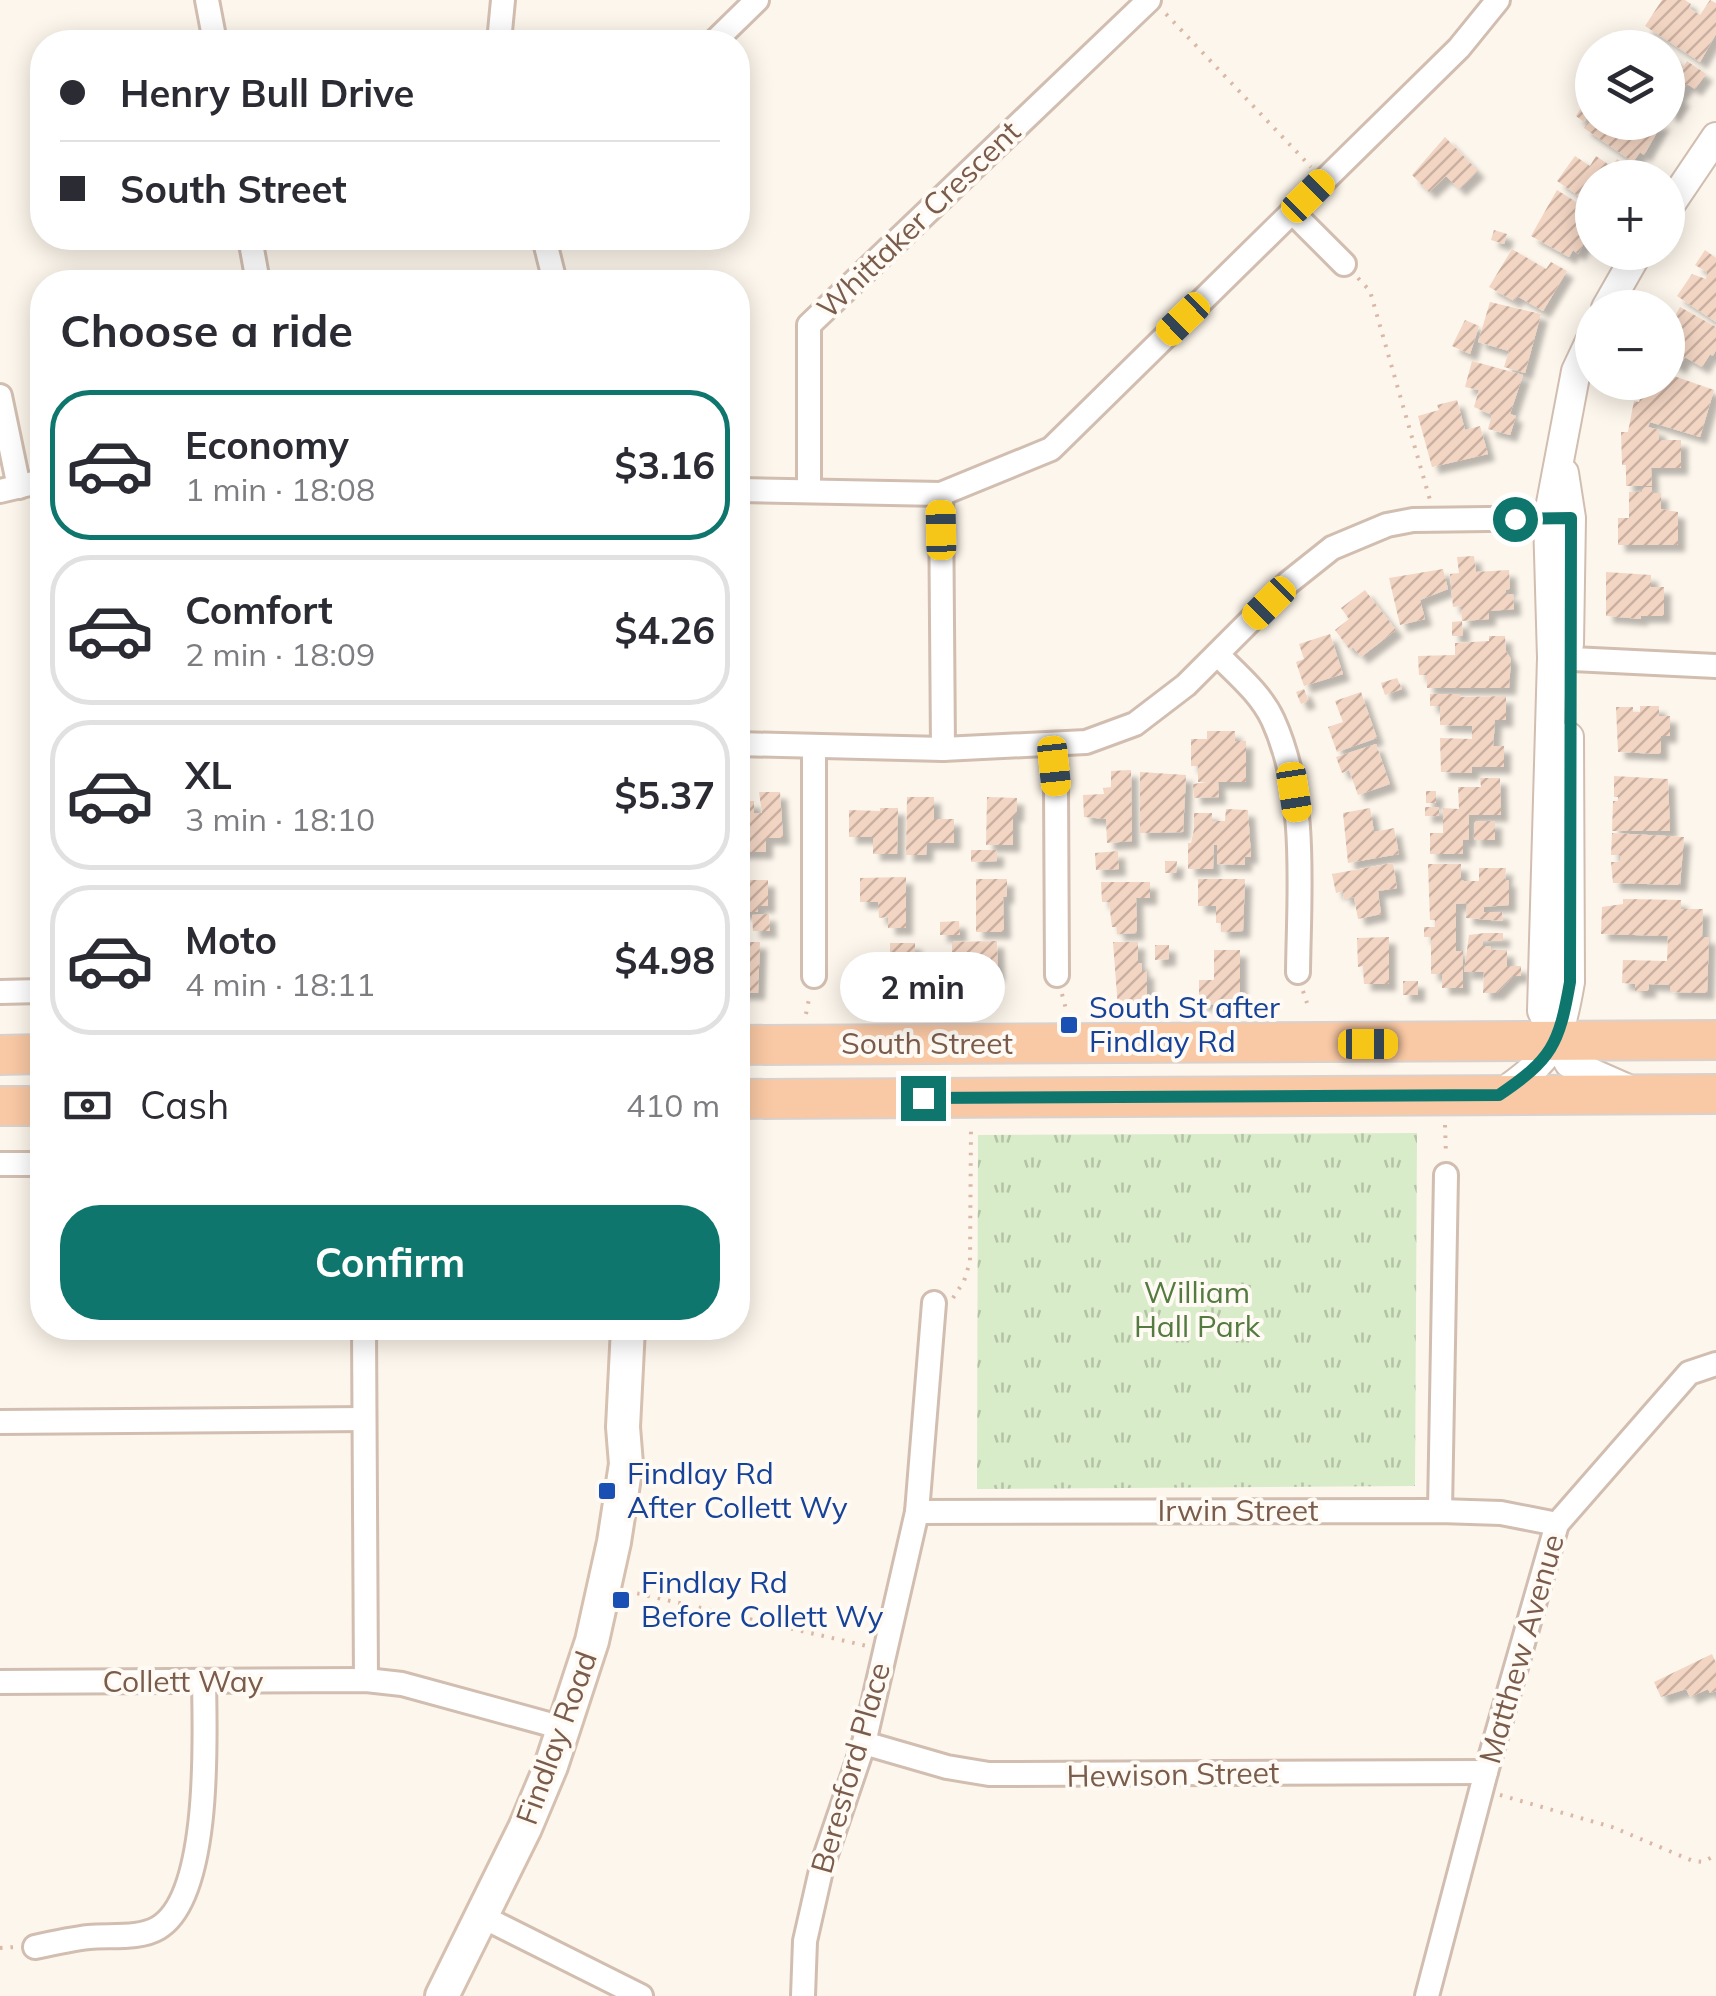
<!DOCTYPE html>
<html lang="en">
<head>
<meta charset="utf-8">
<style>
	body { margin:0; font-family:Mulish,sans-serif; background:#f2f2f3; color:#2b2b33; height:100vh; display:flex; flex-direction:column; font-size:38px; white-space:nowrap }
	* { box-sizing:border-box; margin:0 }
	p { font-size:32px; color:#7c7c81 }
	.icon { flex:none; width:55px; height:55px; fill:none; stroke:currentColor; stroke-width:2; stroke-linecap:round; stroke-linejoin:round }
	.map { position:relative; flex:1; overflow:hidden }
	.panel { position:absolute; left:30px; top:270px; width:720px; height:1070px; display:flex; flex-direction:column; background:#fff; border-radius:40px; box-shadow:0 5px 25px #0003 }
	.panel>* { flex:none }
	.hud { position:absolute; left:30px; top:30px; width:720px; height:220px; border-radius:40px; box-shadow:0 5px 25px #0003; display:grid; align-content:center; height:220px; padding:0 30px; background:#fff }
	.controls { position:absolute; left:1575px; top:30px; display:grid; gap:20px }
	.controls a { display:grid; place-items:center; width:110px; height:110px; border-radius:50%; background:#fff; box-shadow:0 5px 25px #0003; font-size:50px }
	.end { position:absolute; width:45px; height:45px; margin:-22px; border:12px solid #0f766e; background:#fff; box-shadow:0 0 0 5px #fff }
	.from { border-radius:50% }
	.bubble { position:absolute; height:70px; border-radius:35px; background:#fff; box-shadow:0 5px 25px #0003; font-size:32px; font-weight:700; line-height:70px; text-align:center }
	.car { position:absolute; width:30px; height:60px; margin:-30px -15px; border-radius:12px; box-shadow:0 0 8px 2px #0007; background:linear-gradient(#f5c518 24%,#345 0 40%,#f5c518 0 76%,#345 0 86%,#f5c518 0) }
	.hud b { display:flex; align-items:center; gap:35px; height:95px; font-size:38px }
	.hud b+b { border-top:2px solid #e1e1e2 }
	.hud i { width:25px; height:25px; background:#2b2b33 }
	ul { padding:0; list-style:none }
	li { display:flex; align-items:center; gap:30px; height:150px; margin:0 20px 15px; padding:0 10px; border:5px solid #e1e1e2; border-radius:40px }
	li div { flex:1 }
	li b { display:block; font-size:38px }
	li em { font-style:normal; font-weight:700 }
	li.current { border-color:#0f766e }
	li>.icon { width:90px; height:90px; stroke-width:1.5 }
	h2 { padding:0 30px; font-size:45px; line-height:120px }
	.pay { display:flex; align-items:center; gap:25px; height:110px; padding:0 30px; font-size:38px }
	.pay p { margin-inline-start:auto }
	.cta { display:flex; gap:20px; margin-top:auto; padding:20px 30px }
	.cta a { flex:1; height:115px; border-radius:40px; background:#0f766e; color:#fff; font-size:40px; font-weight:700; line-height:115px; text-align:center }
	.map>svg:first-child { display:block }
</style>
</head>
<body>
<div class="map">
<svg width="1716" height="1996" viewBox="0 0 1716 1996">
	<defs>
		<pattern id="park-tufts" width="24" height="20" patternUnits="userSpaceOnUse" patternTransform="scale(2.5)"><rect width="24" height="20" fill="#d8ecc9"/><path d="M3 7l-1-3M5 7V3M7 7l1-3M15 17l-1-3M17 17v-4M19 17l1-3" fill="none" stroke="#b4c2a5"/></pattern>
		<pattern id="building-hatch" width="6" height="6" patternUnits="userSpaceOnUse" patternTransform="scale(2.5)"><rect width="6" height="6" fill="#f3d5c3"/><path d="M-1 1l2-2M0 6l6-6M5 7l2-2" fill="none" stroke="#cab0a1"/></pattern>
		<filter id="shadow"><feDropShadow dx="7" dy="7" stdDeviation="2.5" flood-color="#0004"/></filter>
	</defs>
	<rect width="100%" height="100%" fill="#fdf6ec"/>
	<!-- park -->
	<path fill="url(#park-tufts)" d="M1417,1133L1415,1486L977,1489L978,1135Z"/>
	<!-- building -->
	<g fill="url(#building-hatch)" filter="url(#shadow)">
		<path d="M1662,0H1685L1691,4L1689,8L1700,15L1710,0L1716,3V34L1700,62L1645,26Z"/>
		<path d="M1668,54L1684,66L1687,61L1706,74L1695,89L1687,84L1678,96L1683,99L1672,116L1668,113Z"/>
		<path d="M1588,97L1592,100V109L1584,122L1576,116Z"/>
		<path d="M1592,116V122H1663L1644,155L1640,152L1633,162L1584,128Z"/>
		<path d="M1445,137L1478,171L1459,189L1446,176L1429,192L1412,175Z"/>
		<path d="M1575,156L1590,166L1596,156L1612,167L1617,159L1632,169L1627,178H1592V205L1557,181Z"/>
		<path d="M1557,190L1592,212V221L1584,236L1587,238L1578,254L1573,250L1569,257L1531,236Z"/>
		<path d="M1494,230L1507,234L1504,244L1491,240Z"/>
		<path d="M1512,249L1546,269L1551,262L1567,271L1543,311L1517,296L1514,301L1489,287Z"/>
		<path d="M1705,250L1716,258V322L1677,296L1692,274L1706,279L1707,272L1695,265Z"/>
		<path d="M1490,302L1541,314L1525,373L1504,367L1509,351L1478,342Z"/>
		<path d="M1680,307L1716,327V350L1713,356L1710,354L1702,367L1685,357L1679,367L1668,360V329Z"/>
		<path d="M1465,320L1479,326L1470,354L1452,346Z"/>
		<path d="M1472,361L1523,375L1510,414L1516,416L1510,435L1488,429L1492,415L1474,407L1479,390L1465,387Z"/>
		<path d="M1668,374L1714,390L1700,437L1650,422L1648,427L1659,430V440H1681V468H1651L1652,486H1626V465H1622L1621,432H1628L1634,401L1639,402L1645,382H1668Z"/>
		<path d="M1457,400L1465,430L1480,426L1488,454L1432,467L1418,416L1439,410L1437,405Z"/>
		<path d="M1642,487H1652V493H1661V509L1678,512V545H1618V518H1629V492H1642Z"/>
		<path d="M1474,556L1476,572L1509,570L1510,590H1506V594H1513L1514,609L1489,611V619L1462,621L1461,606L1453,607L1450,574L1459,573L1457,557Z"/>
		<path d="M1443,569L1448,589L1420,600L1425,619L1400,625L1389,578Z"/>
		<path d="M1606,572L1651,575V587H1664V616H1641V619L1606,616Z"/>
		<path d="M1365,590L1396,630L1361,657L1353,647L1350,650L1335,630L1349,619L1341,608Z"/>
		<path d="M1462,621L1463,636H1452V622Z"/>
		<path d="M1330,634L1343,674L1304,686L1296,662L1304,659L1299,644Z"/>
		<path d="M1489,636H1505L1506,651L1511,659L1509,688H1427L1426,675H1419L1418,656L1455,655V643L1489,641Z"/>
		<path d="M1397,678L1402,689L1385,695L1381,683Z"/>
		<path d="M1304,689L1309,701L1301,704L1296,692Z"/>
		<path d="M1361,692L1377,738L1337,752L1328,727L1343,722L1335,701Z"/>
		<path d="M1430,694H1460V697L1506,696V720H1495L1494,734L1493,746H1504V767H1472V773L1441,772L1440,738L1472,739V726L1440,725V706H1430Z"/>
		<path d="M1640,706H1659V716H1670V736H1661V754L1618,752L1616,707H1633V712H1640Z"/>
		<path d="M1207,731H1235V741H1246V782H1218L1219,797L1194,798L1193,784L1208,782H1198V766H1191V739H1207Z"/>
		<path d="M1376,744L1390,784L1358,795L1349,770L1342,773L1336,757Z"/>
		<path d="M1131,770L1132,841L1107,843L1106,819L1084,817L1083,795L1104,794L1103,788L1111,787V771Z"/>
		<path d="M1140,772L1186,775L1183,832L1140,833Z"/>
		<path d="M1614,776L1668,779L1670,831H1612L1613,801H1618V797H1614Z"/>
		<path d="M1480,778H1500L1501,815H1469V840H1463V854H1430V833H1443V808L1459,809L1458,787H1481Z"/>
		<rect x="1426" y="791" width="10" height="12"/>
		<path d="M759,792H780L783,838H766V852H738V801H754V813H762Z"/>
		<path d="M907,797H934V819H954V843H927L926,855H906Z"/>
		<path d="M987,797L1017,798V815H1013V845H986Z"/>
		<rect x="1425" y="807" width="14" height="9"/>
		<path d="M880,808H898L897,854H873V837H849V810L880,811Z"/>
		<path d="M1370,808L1374,832L1394,828L1399,854L1348,863L1343,813Z"/>
		<path d="M1226,809L1248,810L1251,857H1245V865L1217,864V845H1214L1213,869H1188V843H1191L1194,829V813H1212V821H1225Z"/>
		<rect x="1474" y="821" width="21" height="19"/>
		<path d="M1612,833L1684,837L1680,885L1613,883L1611,862H1620V855H1611Z"/>
		<path d="M971,850H997V861L971,862Z"/>
		<path d="M1118,851L1119,869L1096,870L1095,853Z"/>
		<path d="M1165,861H1177L1176,873H1165Z"/>
		<path d="M1393,863L1397,888L1378,891L1381,914L1358,919L1354,897L1344,899L1343,891L1336,893L1332,874Z"/>
		<path d="M1428,864H1461V880L1464,881H1479V868H1506L1505,880H1509V905L1484,907V912H1502L1503,921L1466,918L1467,903L1456,904V951H1463V988H1442V974H1431V937H1424V927H1435V920H1430Z"/>
		<path d="M906,877V928H888V917L879,918L878,902H860V878Z"/>
		<path d="M976,879H1007V897H1003L1004,932H976Z"/>
		<path d="M1198,879H1245L1243,931L1221,932V923H1216V906H1198Z"/>
		<path d="M738,880H768V906H758V912H738Z"/>
		<path d="M1101,882H1150V898H1136L1137,933L1117,934V927H1112L1109,902H1102Z"/>
		<path d="M1623,899L1681,900V909H1703L1702,937H1709L1707,993L1670,992V985L1649,984V991H1635V984L1622,983L1623,960L1667,961L1668,936L1601,934L1602,907L1623,904Z"/>
		<path d="M769,914L770,931H753L752,915Z"/>
		<path d="M959,921L960,935H940V922Z"/>
		<path d="M1485,933H1503V941H1483L1482,946H1491L1490,950H1507V966H1521V976H1513L1497,993H1483L1484,972H1464L1469,935Z"/>
		<path d="M1389,937V984H1364L1363,966L1358,967L1357,938Z"/>
		<path d="M997,941L998,975H983V1000H960L959,953H952V942Z"/>
		<path d="M738,942H760L758,993H738Z"/>
		<path d="M1113,942H1138V963H1142V971H1147V998H1143V1008H1118Z"/>
		<path d="M890,943H915V989H872V971H890Z"/>
		<path d="M1155,945H1169V959L1155,960Z"/>
		<path d="M1214,950H1240V1005L1199,1004V980H1214Z"/>
		<rect x="1403" y="981" width="15" height="14"/>
		<path d="M1712,1654L1716,1663V1691L1710,1693L1708,1689L1690,1697L1686,1689L1661,1697L1654,1682Z"/>
	</g>
	<g fill="none" stroke-linecap="round" stroke-linejoin="round">
		<!-- minor casing -->
		<g stroke="#d1beb0" stroke-width="28">
			<g id="minor">
				<path d="M207,0L215,42"/>
				<path d="M499,42L503,0"/>
				<path d="M714,42L757,0"/>
				<path d="M1292,212L1344,264"/>
				<path d="M250,238L258,282"/>
				<path d="M544,238L555,282"/>
				<path d="M0,396L19,487"/>
				<path d="M738,490L941,494L1051,449L1459,48L1498,0"/>
				<path d="M0,491L42,481"/>
				<path d="M809,491V325L1149,0"/>
				<path d="M941,494L943,749"/>
				<path d="M1218,655C1237,674 1261,694 1273,720C1308,797 1299,889 1298,972"/>
				<path d="M1552,658L1716,666"/>
				<path d="M738,744L943,749L1086,742L1135,724L1186,685L1288,583L1332,548L1387,525L1413,520L1562,518"/>
				<path d="M1051,745L1056,786L1057,975"/>
				<path d="M814,976V746"/>
				<path d="M0,992L42,991"/>
				<path d="M0,1164H42"/>
				<path d="M364,1328L366,1680"/>
				<path d="M0,1422L364,1419"/>
				<path d="M1440,1511L1446,1175"/>
				<path d="M917,1512L1440,1511L1501,1513L1557,1524"/>
				<path d="M0,1682L366,1680L402,1684L563,1728"/>
				<path d="M864,1743L947,1767L989,1774L1486,1772"/>
				<path d="M483,1917L641,1996"/>
				<path d="M35,1947C53,1943 71,1939 89,1937C110,1935 140,1939 158,1928C211,1897 205,1737 204,1682"/>
				<path d="M803,1996L805,1941L822,1866L864,1743L917,1512L934,1303"/>
				<path d="M1427,1996L1486,1772L1557,1524L1689,1373L1716,1364"/>
			</g>
		</g>
		<!-- tertiary casing -->
		<g stroke="#d1beb0" stroke-width="32">
			<g id="tertiary">
				<path d="M1668,208L1716,137"/>
				<path d="M1606,308L1638,252"/>
				<path d="M1592,337L1576,371L1548,519L1552,658L1542,1011L1569,1063L1628,1089"/>
				<path d="M1564,473L1571,518L1569,644"/>
				<path d="M1499,1095C1552,1058 1559,1045 1570,982L1569,737"/>
			</g>
		</g>
		<!-- secondary casing -->
		<g stroke="#d6c0b0" stroke-width="38">
			<path id="secondary" d="M442,1996L525,1828L551,1766L592,1641L614,1542L626,1464L623,1427L628,1328"/>
		</g>
		<!-- trunk casing -->
		<g stroke="#dad1cd" stroke-width="42">
			<g id="trunk">
				<path d="M738,1045L1716,1040"/>
				<path d="M0,1055L42,1054"/>
				<path d="M738,1099L1716,1094"/>
				<path d="M0,1106H42"/>
			</g>
		</g>
		<!-- path -->
		<g stroke="#d9b8a5" stroke-width="4" stroke-dasharray="2.5 8" stroke-linecap="butt">
			<path d="M1166,14L1311,167"/>
			<path d="M1358,278L1370,291L1430,500"/>
			<path d="M1303,991L1307,1003"/>
			<path d="M1062,994L1067,1013"/>
			<path d="M806,1014L810,994"/>
			<path d="M1445,1125L1446,1156"/>
			<path d="M953,1298L964,1281L970,1262L971,1126"/>
			<path d="M627,1591L867,1646"/>
			<path d="M1500,1795L1612,1827L1693,1861L1703,1862L1716,1855"/>
			<path d="M0,1948L15,1947"/>
		</g>
		<!-- minor -->
		<use href="#minor" stroke="#fff" stroke-width="22"/>
		<!-- tertiary -->
		<use href="#tertiary" stroke="#fff" stroke-width="28"/>
		<!-- secondary -->
		<use href="#secondary" stroke="#fff" stroke-width="32"/>
		<!-- trunk -->
		<use href="#trunk" stroke="#f9c8a4" stroke-width="38"/>
	</g>
	<g fill="none" stroke-linecap="round" stroke-linejoin="round">
		<!-- route -->
		<path stroke="#0f766e" stroke-width="12" d="M923,1098L1499,1095C1552,1059 1559,1045 1570,982L1571,518L1515,519"/>
	</g>
	<!-- markers -->
	<g fill="#1a4fb4" stroke="#fffaf3" stroke-width="4">
		<rect x="1059" y="1015" width="20" height="20" rx="5"/>
		<rect x="597" y="1481" width="20" height="20" rx="5"/>
		<rect x="611" y="1590" width="20" height="20" rx="5"/>
	</g>
	<g text-anchor="middle" stroke-width="8" stroke-linejoin="round" paint-order="stroke">
		<!-- street labels -->
		<g font-size="30" fill="#7a5c4d" stroke="#fffaf3">
			<text transform="translate(919 220) rotate(-44)" y="10">Whittaker Crescent</text>
			<text x="927" y="1054">South Street</text>
			<text x="1238" y="1521">Irwin Street</text>
			<text transform="translate(1522 1649) rotate(-74)" y="10">Matthew Avenue</text>
			<text x="183" y="1692">Collett Way</text>
			<text transform="translate(557 1738) rotate(-70)" y="10">Findlay Road</text>
			<text transform="translate(851 1768) rotate(-74)" y="10">Beresford Place</text>
			<text transform="translate(1173 1775) rotate(-1)" y="10">Hewison Street</text>
		</g>
		<!-- transit labels -->
		<g font-size="30" fill="#164399" stroke="#fffaf3" text-anchor="start">
			<text x="1089" y="1018">South St after<tspan x="1089" dy="34">Findlay Rd</tspan></text>
			<text x="627" y="1484">Findlay Rd<tspan x="627" dy="34">After Collett Wy</tspan></text>
			<text x="641" y="1593">Findlay Rd<tspan x="641" dy="34">Before Collett Wy</tspan></text>
		</g>
		<!-- park labels -->
		<g font-size="30" fill="#537a41" stroke="#fffaf3">
			<text x="1197" y="1303">William<tspan x="1197" dy="34">Hall Park</tspan></text>
		</g>
	</g>
</svg>
<div class="controls">
<a><svg class="icon" aria-label="layers" viewBox="0 0 24 24"><path d="M12 4l9 5-9 5-9-5zM3 14l9 5 9-5"/></svg></a>
<a>+</a>
<a>−</a>
</div>
<i class="end from" style="left:1515px;top:519px"></i>
<i class="end" style="left:923px;top:1098px"></i>
<div class="bubble" style="left:840px;top:952px;width:165px">2 min</div>
<i class="car" style="left:1308px;top:196px;rotate:45deg"></i>
<i class="car" style="left:1183px;top:319px;rotate:226deg"></i>
<i class="car" style="left:941px;top:530px;rotate:359deg"></i>
<i class="car" style="left:1269px;top:603px;rotate:225deg"></i>
<i class="car" style="left:1054px;top:766px;rotate:174deg"></i>
<i class="car" style="left:1294px;top:792px;rotate:171deg"></i>
<i class="car" style="left:1368px;top:1044px;rotate:90deg"></i>
<div class="hud">
<b><i class="from"></i>Henry Bull Drive</b>
<b><i></i>South Street</b>
</div>
<section class="panel">
<h2>Choose a ride</h2>
<ul>
<li class="current"><svg class="icon" aria-label="car" viewBox="0 0 24 24"><path d="M5 17H2v-5l4-1 3-4h7l3 4 3 1v5h-3M9 17h6M6 11h13"/><circle cx="7" cy="17" r="2"/><circle cx="17" cy="17" r="2"/></svg><div><b>Economy</b><p>1 min · 18:08</p></div><em>$3.16</em></li>
<li><svg class="icon" aria-label="car" viewBox="0 0 24 24"><path d="M5 17H2v-5l4-1 3-4h7l3 4 3 1v5h-3M9 17h6M6 11h13"/><circle cx="7" cy="17" r="2"/><circle cx="17" cy="17" r="2"/></svg><div><b>Comfort</b><p>2 min · 18:09</p></div><em>$4.26</em></li>
<li><svg class="icon" aria-label="car" viewBox="0 0 24 24"><path d="M5 17H2v-5l4-1 3-4h7l3 4 3 1v5h-3M9 17h6M6 11h13"/><circle cx="7" cy="17" r="2"/><circle cx="17" cy="17" r="2"/></svg><div><b>XL</b><p>3 min · 18:10</p></div><em>$5.37</em></li>
<li><svg class="icon" aria-label="car" viewBox="0 0 24 24"><path d="M5 17H2v-5l4-1 3-4h7l3 4 3 1v5h-3M9 17h6M6 11h13"/><circle cx="7" cy="17" r="2"/><circle cx="17" cy="17" r="2"/></svg><div><b>Moto</b><p>4 min · 18:11</p></div><em>$4.98</em></li>
</ul>
<div class="pay"><svg class="icon" aria-label="cash" viewBox="0 0 24 24"><path d="M3 7h18v10H3z"/><circle cx="12" cy="12" r="2"/></svg>Cash<p>410 m</p></div>
<div class="cta"><a>Confirm</a></div>
</section>
</div>
</body>
</html>
